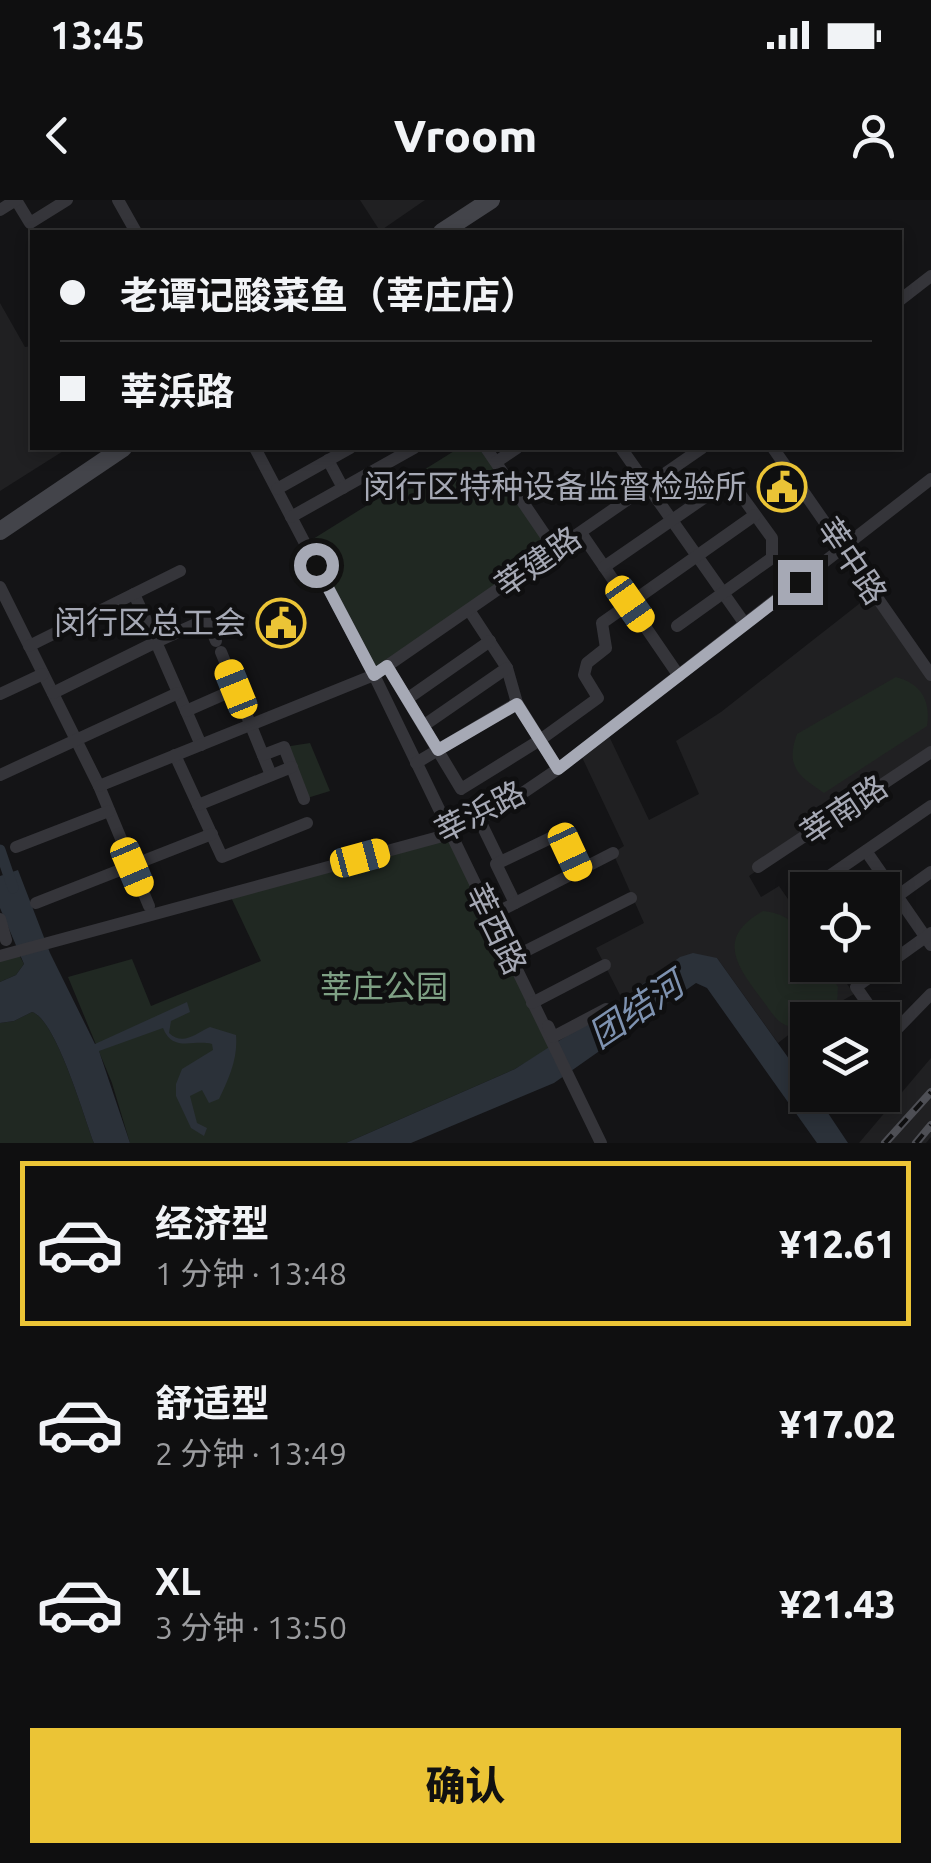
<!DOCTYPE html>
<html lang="zh">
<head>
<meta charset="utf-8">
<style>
	body { margin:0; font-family:Ubuntu,"Noto Sans SC",sans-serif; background:#1d1d1e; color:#f1f3f6; height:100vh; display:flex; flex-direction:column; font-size:38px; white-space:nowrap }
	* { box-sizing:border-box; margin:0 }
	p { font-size:32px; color:#9b9c9f }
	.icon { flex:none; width:55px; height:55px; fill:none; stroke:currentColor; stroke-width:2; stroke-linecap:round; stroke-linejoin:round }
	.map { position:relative; height:943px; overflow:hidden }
	.drawer { display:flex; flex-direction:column; background:#0f0f10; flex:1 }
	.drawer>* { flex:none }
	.banner { position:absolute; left:30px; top:30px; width:872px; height:220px; border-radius:0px; box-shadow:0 5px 15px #0003,0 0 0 2px #2f2f30; display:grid; align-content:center; height:220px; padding:0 30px; background:#0f0f10 }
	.fabs { position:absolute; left:790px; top:672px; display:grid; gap:20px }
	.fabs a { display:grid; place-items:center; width:110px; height:110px; border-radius:0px; background:#0f0f10; box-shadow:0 5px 15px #0003,0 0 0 2px #2f2f30; font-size:50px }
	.end { position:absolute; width:45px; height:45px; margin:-22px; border:12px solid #a6a9b5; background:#111; box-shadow:0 0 0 5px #111 }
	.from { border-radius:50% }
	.car { position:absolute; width:30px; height:60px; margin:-30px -15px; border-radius:12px; box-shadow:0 0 8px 2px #0007; background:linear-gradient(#f5c518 24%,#345 0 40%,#f5c518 0 76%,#345 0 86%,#f5c518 0) }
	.banner b { display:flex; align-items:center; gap:35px; height:95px; font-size:38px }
	.banner b+b { border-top:2px solid #2f2f30 }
	.banner i { width:25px; height:25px; background:#f1f3f6 }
	ul { padding:18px 0 0; list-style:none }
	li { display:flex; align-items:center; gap:30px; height:165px; margin:0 20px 15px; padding:0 10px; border:5px solid transparent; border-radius:0px }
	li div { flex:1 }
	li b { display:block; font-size:38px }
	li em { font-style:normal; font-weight:800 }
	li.on { border-color:#ebc436 }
	li>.icon { width:90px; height:90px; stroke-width:1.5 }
	.action { display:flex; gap:20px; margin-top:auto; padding:20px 30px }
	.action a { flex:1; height:115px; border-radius:0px; background:#ebc436; color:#111; font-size:40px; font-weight:800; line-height:115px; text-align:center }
	.status { display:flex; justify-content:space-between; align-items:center; height:70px; padding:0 50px; background:#0f0f10; direction:ltr }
	.status svg { height:28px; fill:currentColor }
	header { display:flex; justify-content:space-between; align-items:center; height:130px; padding:0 30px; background:#0f0f10; font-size:45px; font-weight:800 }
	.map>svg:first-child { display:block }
</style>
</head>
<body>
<div class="status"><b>13:45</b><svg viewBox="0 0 49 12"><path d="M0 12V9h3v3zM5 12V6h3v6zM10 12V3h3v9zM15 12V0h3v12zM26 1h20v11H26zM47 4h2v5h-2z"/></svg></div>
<header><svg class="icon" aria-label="back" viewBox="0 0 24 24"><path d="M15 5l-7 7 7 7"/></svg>Vroom<svg class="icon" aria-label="person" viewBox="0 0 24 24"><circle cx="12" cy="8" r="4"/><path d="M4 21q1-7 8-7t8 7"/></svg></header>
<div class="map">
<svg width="931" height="943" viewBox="0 0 931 943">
	<rect width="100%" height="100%" fill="#141416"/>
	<!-- built -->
	<g fill="#202022">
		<path d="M360,0H425L380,31Z"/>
		<path d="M0,103L25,147L32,146V248H68L0,291Z"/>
		<path d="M873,393L931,475V552L749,676L761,697L779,686L807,727L808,765H834L854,794L808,820L778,843L717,758L650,780L622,799L596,748L644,723L613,653L624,646L580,553L607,532L649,620L699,594L676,541L721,512Z"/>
		<path d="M931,858V937L926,943H859Z"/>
	</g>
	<!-- green -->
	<g fill="#202822">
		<path d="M459,248H486L556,351L374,475L305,344Z"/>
		<path d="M896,477C921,484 931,500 927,526L824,593C799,576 785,567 797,534Z"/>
		<path d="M310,543L330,591L304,599L284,547Z"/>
		<path d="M450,634L553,846L515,869L346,943H130L112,883L68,777L132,759L151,806L261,761L229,693Z"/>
		<path d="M763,711C795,714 808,735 808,765H824L838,787L837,804L808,820L804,825C799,826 794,828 788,826C776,823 768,807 760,797C735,764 717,737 763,711Z"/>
		<path d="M17,751L24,764L16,775L0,782V756Z"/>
		<path d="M32,812C56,819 84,917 94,943H0V823L14,821Z"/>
	</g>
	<!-- water -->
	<g fill="#2b3139">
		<path d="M18,670L50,753L95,844L187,802L190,812L171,821L169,833C183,846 195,834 210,827L236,835C238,859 229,878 219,899L209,903L202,890L190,896L197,923L207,928L204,936L191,928L176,896V884L182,869L213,850L212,844C193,839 173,853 163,828L99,851L130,943H94C84,917 56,819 32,812L14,821L0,823V782L16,775L24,764L0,708V676Z"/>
		<path d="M693,753L717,758L807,884L808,895H816L848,943H817L707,788L696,783L554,883L411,943H346L515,869L593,819L604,820L624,803L622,799L680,757Z"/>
	</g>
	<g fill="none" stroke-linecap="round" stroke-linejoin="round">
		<!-- canal -->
		<path stroke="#2b3139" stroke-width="11" d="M0,650L13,688"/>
		<!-- street -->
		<g stroke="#35353a" stroke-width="12">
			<path d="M16,0L30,23L67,0"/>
			<path d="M118,0L136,32"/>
			<path d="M0,10L16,0"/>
			<path d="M900,100L931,76"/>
			<path d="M255,248L374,475L601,943"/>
			<path d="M486,248L556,351"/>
			<path d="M621,248L745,424"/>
			<path d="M773,248L931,475"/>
			<path d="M328,260L343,288"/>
			<path d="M496,262L517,248"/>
			<path d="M277,289L350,248"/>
			<path d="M291,317L414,248"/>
			<path d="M581,333L679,476"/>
			<path d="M604,367L730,280L772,338V358L677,426"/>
			<path d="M0,387L99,586L149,706"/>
			<path d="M134,394L156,442L207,419L216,441"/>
			<path d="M469,410L507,468L517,503L558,569"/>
			<path d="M29,446L180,371"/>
			<path d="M221,452L271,575"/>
			<path d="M387,466L461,589L540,540L598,498L584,475L587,463L606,448L602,423L755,315"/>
			<path d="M53,493L156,442L201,545"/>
			<path d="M0,494L43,474"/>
			<path d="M407,499L490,441"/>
			<path d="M186,511L236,489"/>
			<path d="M423,526L507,468"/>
			<path d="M175,555L222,657L307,623"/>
			<path d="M263,555L284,547L304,599"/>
			<path d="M416,563L517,503"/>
			<path d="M0,575L178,493"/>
			<path d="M99,586L374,475L702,248"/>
			<path d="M198,605L292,567"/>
			<path d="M479,619L500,662"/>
			<path d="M16,647L109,611"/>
			<path d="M866,651L931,745"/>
			<path d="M758,667L931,552"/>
			<path d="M809,690L931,606"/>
			<path d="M36,703L212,634"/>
			<path d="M515,703L496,664L561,633L579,671"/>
			<path d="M882,707L931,672"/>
			<path d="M490,716L613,653"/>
			<path d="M0,719L6,740"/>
			<path d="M0,756L450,634L502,607L558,569L931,279"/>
			<path d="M510,759L631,698"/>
			<path d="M532,803L605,765"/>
			<path d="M879,820L856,787L931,733"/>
			<path d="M548,826L553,837L606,809"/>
			<path d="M890,836L931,794"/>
		</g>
		<!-- secondary -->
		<g stroke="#43444a" stroke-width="18">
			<path d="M442,32L491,0"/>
			<path d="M0,331L123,248"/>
		</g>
		<!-- rail casing -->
		<g stroke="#4e4f55" stroke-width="8">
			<g id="rail">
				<path d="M885,943L931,892"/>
				<path d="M916,943L931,925"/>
			</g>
		</g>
		<!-- rail -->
		<use href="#rail" stroke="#0f0f10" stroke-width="4" stroke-dasharray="11" stroke-linecap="butt"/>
	</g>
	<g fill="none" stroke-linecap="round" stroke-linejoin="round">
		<!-- route -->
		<path stroke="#a6a9b5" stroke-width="12" d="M316,365L374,475L387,466L438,550L517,504L558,569L800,382"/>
	</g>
	<!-- icons -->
	<defs>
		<g id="civic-ring" transform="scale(2.5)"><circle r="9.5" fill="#0f0f10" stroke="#ebc436" stroke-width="1.5"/><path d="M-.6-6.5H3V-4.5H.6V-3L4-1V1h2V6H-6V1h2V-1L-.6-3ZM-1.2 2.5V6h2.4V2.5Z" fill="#ebc436"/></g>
	</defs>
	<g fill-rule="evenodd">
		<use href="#civic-ring" x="782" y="287"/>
		<use href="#civic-ring" x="281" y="423"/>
	</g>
	<g text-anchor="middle" stroke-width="9" stroke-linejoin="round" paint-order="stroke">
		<!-- poi labels -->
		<g font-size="32" fill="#a6a9b5" stroke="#0f0f10" text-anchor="end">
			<text x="747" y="298">闵行区特种设备监督检验所</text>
			<text x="246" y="434">闵行区总工会</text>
		</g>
		<!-- street labels -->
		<g font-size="32" fill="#a6a9b5" stroke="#0f0f10">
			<text transform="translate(852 361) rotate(56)" y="11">莘中路</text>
			<text transform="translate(538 362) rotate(-35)" y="11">莘建路</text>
			<text transform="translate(844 610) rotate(-34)" y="11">莘南路</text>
			<text transform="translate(480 612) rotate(-27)" y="11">莘浜路</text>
			<text transform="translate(496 729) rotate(64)" y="11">莘西路</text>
		</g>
		<!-- park labels -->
		<g font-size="32" fill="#7ea084" stroke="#0f0f10">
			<text x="384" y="798">莘庄公园</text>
		</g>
		<!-- water labels -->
		<g font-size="35" font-style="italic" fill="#7e92b0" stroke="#0f0f10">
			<text transform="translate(636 810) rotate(-34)" y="12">团结河</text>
		</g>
	</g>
</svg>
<div class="fabs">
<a><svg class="icon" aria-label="locate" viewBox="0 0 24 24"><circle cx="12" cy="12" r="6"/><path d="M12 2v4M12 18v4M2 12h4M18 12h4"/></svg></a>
<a><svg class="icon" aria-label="layers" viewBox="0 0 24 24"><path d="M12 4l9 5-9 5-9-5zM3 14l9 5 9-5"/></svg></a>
</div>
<i class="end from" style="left:316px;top:365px"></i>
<i class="end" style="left:800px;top:382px"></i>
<i class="car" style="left:630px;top:404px;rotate:145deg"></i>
<i class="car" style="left:236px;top:489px;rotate:338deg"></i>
<i class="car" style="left:570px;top:652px;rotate:155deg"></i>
<i class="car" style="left:360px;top:658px;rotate:75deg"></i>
<i class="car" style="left:132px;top:667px;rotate:157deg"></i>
<div class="banner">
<b><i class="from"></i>老谭记酸菜鱼（莘庄店）</b>
<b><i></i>莘浜路</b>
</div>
</div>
<section class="drawer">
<ul>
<li class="on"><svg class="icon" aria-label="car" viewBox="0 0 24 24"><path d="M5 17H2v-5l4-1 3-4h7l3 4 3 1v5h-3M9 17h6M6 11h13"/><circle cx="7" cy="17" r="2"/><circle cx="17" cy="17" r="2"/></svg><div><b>经济型</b><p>1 分钟 · 13:48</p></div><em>¥12.61</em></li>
<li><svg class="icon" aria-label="car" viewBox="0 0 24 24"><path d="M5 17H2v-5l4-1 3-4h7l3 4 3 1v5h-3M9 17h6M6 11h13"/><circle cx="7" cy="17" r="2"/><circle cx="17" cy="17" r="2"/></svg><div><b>舒适型</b><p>2 分钟 · 13:49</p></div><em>¥17.02</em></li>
<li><svg class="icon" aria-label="car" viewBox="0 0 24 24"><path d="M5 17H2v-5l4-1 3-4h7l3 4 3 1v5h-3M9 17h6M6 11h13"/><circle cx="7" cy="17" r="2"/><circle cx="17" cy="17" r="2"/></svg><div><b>XL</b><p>3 分钟 · 13:50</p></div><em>¥21.43</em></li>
</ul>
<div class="action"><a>确认</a></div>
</section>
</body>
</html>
